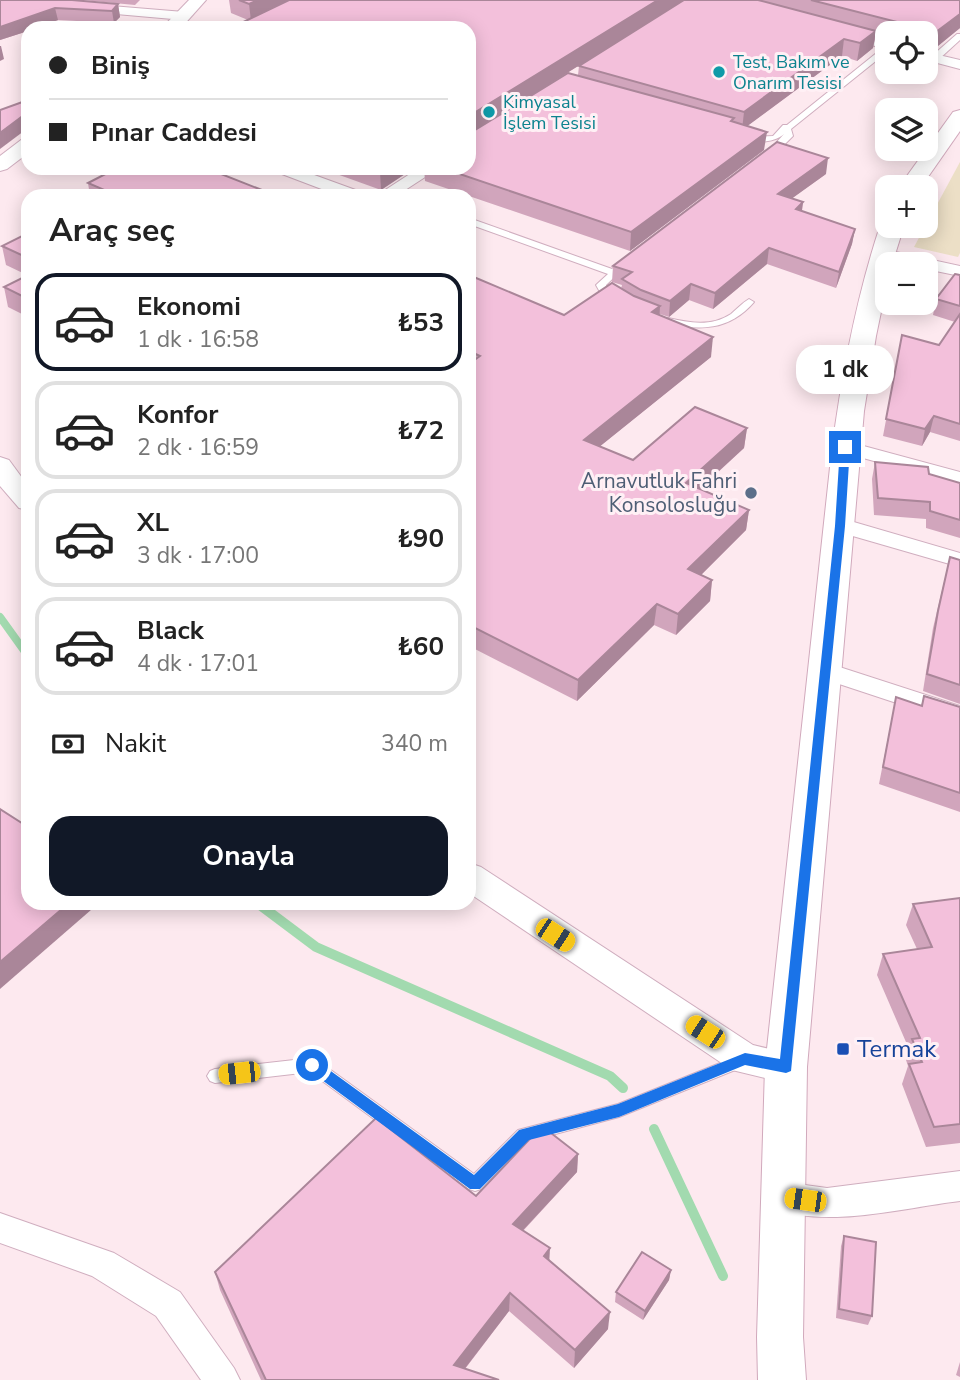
<!DOCTYPE html>
<html lang="tr">
<head>
<meta charset="utf-8">
<style>
	body { margin:0; font-family:"Nunito Sans",sans-serif; background:#f2f2f2; color:#222; height:100vh; display:flex; flex-direction:column; font-size:26px; white-space:nowrap }
	* { box-sizing:border-box; margin:0 }
	p { font-size:23px; color:#767676 }
	.icon { flex:none; width:38px; height:38px; fill:none; stroke:currentColor; stroke-width:2; stroke-linecap:round; stroke-linejoin:round }
	.map { position:relative; flex:1; overflow:hidden }
	.drawer { position:absolute; left:21px; top:189px; width:455px; height:721px; display:flex; flex-direction:column; background:#fff; border-radius:21px; box-shadow:0 4px 18px #0003 }
	.drawer>* { flex:none }
	.hud { position:absolute; left:21px; top:21px; width:455px; height:154px; border-radius:21px; box-shadow:0 4px 18px #0003; display:grid; align-content:center; height:154px; padding:0 28px; background:#fff }
	.controls { position:absolute; left:875px; top:21px; display:grid; gap:14px }
	.controls a { display:grid; place-items:center; width:63px; height:63px; border-radius:14px; background:#fff; box-shadow:0 4px 18px #0003; font-size:35px }
	.end { position:absolute; width:32px; height:32px; margin:-16px; border:9px solid #1a73e8; background:#fff; box-shadow:0 0 0 4px #fff }
	.from { border-radius:50% }
	.bubble { position:absolute; height:49px; border-radius:21px; background:#fff; box-shadow:0 4px 18px #0003; font-size:23px; font-weight:700; line-height:49px; text-align:center }
	.car { position:absolute; width:21px; height:42px; margin:-21px -10px; border-radius:9px; box-shadow:0 0 5px 2px #0007; background:linear-gradient(#f5c518 24%,#345 0 40%,#f5c518 0 76%,#345 0 86%,#f5c518 0) }
	.hud b { display:flex; align-items:center; gap:24px; height:66px; font-size:26px }
	.hud b+b { border-top:2px solid #e0e0e0 }
	.hud i { width:18px; height:18px; background:#222 }
	ul { padding:0; list-style:none }
	li { display:flex; align-items:center; gap:21px; height:98px; margin:0 14px 10px; padding:0 14px; border:4px solid #e0e0e0; border-radius:21px }
	li div { flex:1 }
	li b { display:block; font-size:26px }
	li em { font-style:normal; font-weight:700 }
	li.active { border-color:#111827 }
	li>.icon { width:63px; height:63px; stroke-width:1.5 }
	h2 { padding:0 28px; font-size:32px; line-height:84px }
	.pay { display:flex; align-items:center; gap:18px; height:77px; padding:0 28px; font-size:26px }
	.pay p { margin-inline-start:auto }
	.cta { display:flex; gap:14px; margin-top:auto; padding:14px 28px }
	.cta a { flex:1; height:80px; border-radius:21px; background:#111827; color:#fff; font-size:28px; font-weight:700; line-height:80px; text-align:center }
	.map>svg:first-child { display:block }
</style>
</head>
<body>
<div class="map">
<svg width="960" height="1380" viewBox="0 0 960 1380">
	<rect width="100%" height="100%" fill="#fde9ef"/>
	<!-- green -->
	<path fill="#ecdfc6" d="M960,162V253L958,257L914,247Z"/>
	<g fill="none" stroke-linecap="round" stroke-linejoin="round">
		<!-- stream-far1 -->
		<g stroke="#a2daaf" stroke-width="8">
			<path d="M0,617L28,656"/>
			<path d="M258,903L263,906"/>
		</g>
		<!-- stream -->
		<g stroke="#a2daaf" stroke-width="10">
			<path d="M260,905L316,947L610,1076L623,1088"/>
			<path d="M654,1129L723,1276"/>
		</g>
		<!-- service casing -->
		<g stroke="#d0aebf" stroke-width="2">
			<g id="service">
				<path d="M957,34H960V40L938,60H932V56Z"/>
				<path d="M884,47H887V52L791,129L793,136L774,155L767,153L784,134C775,142 758,144 747,139L751,137L773,136L783,125H787Z"/>
				<path d="M469,218L612,269L622,260H628V264L606,285L608,291L618,298L613,301C604,298 600,293 596,285L608,274L469,224Z"/>
				<path d="M749,299L754,302C729,331 699,331 665,323L663,321L668,318C690,323 711,327 731,314C737,309 742,303 749,299Z"/>
				<path d="M740,1055L745,1056L748,1061L745,1066L619,1117L529,1141L481,1189L475,1191L469,1189L310,1072L215,1083L210,1081L207,1076L210,1071L215,1069L312,1058L317,1060L474,1174L518,1130L618,1104Z"/>
			</g>
		</g>
		<!-- minor casing -->
		<g stroke="#d0aebf" stroke-width="2">
			<g id="minor">
				<path d="M87,4L184,12L191,16L184,20L82,11L80,8Z"/>
				<path d="M844,30L887,41V49L839,37L837,34Z"/>
				<path d="M926,52L960,60V69L926,60Z"/>
				<path d="M272,168H295L361,192L363,196H340L274,171Z"/>
				<path d="M419,168H439L396,196H376Z"/>
				<path d="M882,249L960,266V276L926,269V264H905L876,258L873,254Z"/>
				<path d="M845,441L960,472V485L838,451L835,447L838,443Z"/>
				<path d="M840,518L960,553V567L832,530L829,525L832,520Z"/>
				<path d="M824,662L960,706V724L815,676L812,670L815,664Z"/>
				<path d="M960,1171V1201C902,1208 827,1229 772,1208L767,1197L772,1186L783,1182L827,1188Z"/>
				<path d="M0,1213L114,1253L180,1292L234,1368L240,1380H201L156,1316L92,1276L0,1243Z"/>
			</g>
		</g>
		<!-- tertiary casing -->
		<g stroke="#d0aebf" stroke-width="2">
			<g id="tertiary">
				<path d="M189,0H206L181,28H162Z"/>
				<path d="M28,138V153L7,169L0,171V156L21,140Z"/>
				<path d="M0,457L9,460L28,486V510L19,508L0,486Z"/>
				<path d="M469,863L481,867L753,1045L799,1056L804,1067L799,1078L786,1083L732,1070L469,893Z"/>
			</g>
		</g>
		<!-- secondary casing -->
		<g stroke="#d1a9bc" stroke-width="2">
			<g id="secondary">
				<path d="M960,110V131L921,187H899L953,112Z"/>
				<path d="M887,220V226H904L892,264H887V283L876,336L864,411L807,1067L803,1337L806,1380H758L757,1337L765,1067L832,449C842,373 856,299 880,226Z"/>
			</g>
		</g>
		<!-- service -->
		<use href="#service" fill="#fff" fill-rule="evenodd"/>
		<!-- minor -->
		<use href="#minor" fill="#fff" fill-rule="evenodd"/>
		<!-- tertiary -->
		<use href="#tertiary" fill="#fff" fill-rule="evenodd"/>
		<!-- secondary -->
		<use href="#secondary" fill="#fff" fill-rule="evenodd"/>
	</g>
	<!-- wall -->
	<g fill="#d1a5bc">
		<path d="M0,0L118,4L120,17L114,23L58,20L35,28H28V31L0,40Z"/>
		<path d="M82,0H140L135,5Z"/>
		<path d="M229,0H684L493,119L578,75L579,66L684,0H960V28L933,50L926,48V33H887V38L876,35L873,48L857,61L842,56L747,126L764,150L630,251L425,181L424,168H469L248,20L231,13Z"/>
		<path d="M320,168H414L381,190Z"/>
		<path d="M826,174L792,198L803,202L802,211L855,229L852,244L836,288L767,264L713,309L689,300L669,317L660,314L659,315L711,357L600,446L633,460L747,428L744,448L700,489L749,510L746,530L701,575L712,580L710,601L676,635L654,625L577,701L469,646V275L564,315L621,289L622,285L612,282L613,266Z"/>
		<path d="M88,183L277,196H90Z"/>
		<path d="M28,233V317L8,307L4,287L27,275L6,265L2,246Z"/>
		<path d="M960,275V441L930,432L922,446L883,436L902,335L939,345L955,322L933,315L936,299Z"/>
		<path d="M875,462L929,474L960,483V538L926,528V519L874,515L872,479Z"/>
		<path d="M950,557L960,560V704L923,691L933,628Z"/>
		<path d="M924,696L960,707V812L879,784L896,697L921,706Z"/>
		<path d="M960,898V1143L926,1147L902,1084L908,1066L906,1060L909,1049L877,975L883,954L917,949L906,925L913,904Z"/>
		<path d="M578,1154L577,1172L523,1231L608,1329L574,1368L509,1311L465,1369L499,1380H261L220,1290L215,1272L476,1196Z"/>
		<path d="M844,1236L872,1316L868,1325L836,1318L841,1246Z"/>
		<path d="M671,1270L669,1280L643,1320L615,1302L616,1292Z"/>
		<path d="M960,1362V1377L956,1375Z"/>
	</g>
	<!-- shaded-wall -->
	<g fill="#aa8699">
		<path d="M258,0H294L251,21L249,4Z"/>
		<path d="M658,0H684L469,134V116Z"/>
		<path d="M118,4L120,17L114,23L112,11Z"/>
		<path d="M55,8L58,20L35,28H28V31L0,40V27Z"/>
		<path d="M960,14V28L933,50L936,32Z"/>
		<path d="M876,31L873,48L857,61L860,43Z"/>
		<path d="M844,39L842,56L742,130L744,112Z"/>
		<path d="M0,46H1L4,59L0,61Z"/>
		<path d="M28,112V128L0,149V133Z"/>
		<path d="M767,132L764,150L630,251L631,232Z"/>
		<path d="M828,158L826,174L776,210L778,194Z"/>
		<path d="M385,168H414L381,190L380,171Z"/>
		<path d="M803,202L801,217L796,209Z"/>
		<path d="M855,229L852,244L836,288L839,272Z"/>
		<path d="M769,248L767,264L713,309L715,293Z"/>
		<path d="M691,284L689,300L669,317L670,301Z"/>
		<path d="M660,306L659,325L652,312Z"/>
		<path d="M713,337L711,357L583,460L584,440Z"/>
		<path d="M934,416L930,432L922,446L925,429Z"/>
		<path d="M747,428L744,448L684,503L686,483Z"/>
		<path d="M749,510L746,530L686,590L688,569Z"/>
		<path d="M712,580L710,601L676,635L678,614Z"/>
		<path d="M657,604L654,625L577,701L578,680Z"/>
		<path d="M69,903H99L0,989V962Z"/>
		<path d="M578,1154L577,1172L512,1242L513,1224Z"/>
		<path d="M550,1248L549,1266L544,1256Z"/>
		<path d="M671,1270L669,1280L643,1320L645,1311Z"/>
		<path d="M510,1293L509,1311L456,1380L454,1365Z"/>
		<path d="M610,1312L608,1329L574,1368L575,1350Z"/>
	</g>
	<!-- building -->
	<g fill="#f3c0db" stroke="#aa8699" stroke-width="2">
		<path d="M0,0H72L118,4L112,11L55,8L0,27Z"/>
		<path d="M239,0H258L249,4Z"/>
		<path d="M289,0H658L469,116V28H231Z"/>
		<path d="M684,0H758L876,31L860,43L844,39L744,112L579,66Z"/>
		<path d="M811,0H960V14L936,32Z"/>
		<path d="M568,73L734,118L731,121L767,132L631,232L442,168H469V132L470,133Z"/>
		<path d="M28,100V112L0,133V110Z"/>
		<path d="M777,142L828,158L778,194L803,202L796,209L855,229L839,272L769,248L715,293L691,284L670,301L641,290L622,279L632,272L613,266Z"/>
		<path d="M117,168H206L277,196H101L109,192L88,183Z"/>
		<path d="M371,168H385L380,171Z"/>
		<path d="M28,233V258L2,246Z"/>
		<path d="M955,274L960,275V306L936,299Z"/>
		<path d="M28,275V299L4,287Z"/>
		<path d="M469,275L564,315L612,283L634,296L660,306L652,312L713,337L584,440L633,460L695,407L747,428L686,483L749,510L688,569L712,580L678,614L657,604L578,680L469,625V364L480,356L469,351Z"/>
		<path d="M960,314V424L934,416L925,429L886,419L902,335L939,345Z"/>
		<path d="M875,462L928,467L929,474L960,483V520L930,511V502L878,498Z"/>
		<path d="M950,557L960,560V685L927,674L938,611Z"/>
		<path d="M924,696L960,707V793L883,767L896,697L922,706Z"/>
		<path d="M0,809L28,827V903H69L0,962Z"/>
		<path d="M960,898V1124L934,1127L909,1064L922,1062L912,1039L920,1038L883,954L932,947L913,904Z"/>
		<path d="M376,1118L476,1196L542,1126L578,1154L513,1224L550,1248L544,1256L610,1312L575,1350L510,1293L454,1365L499,1380H266L215,1272Z"/>
		<path d="M844,1236L876,1242L872,1316L839,1309Z"/>
		<path d="M642,1252L671,1270L645,1311L616,1292Z"/>
	</g>
	<!-- route -->
	<path fill="#1a73e8" d="M845,444L850,447L845,526L791,1071L786,1073L745,1065L619,1117L529,1140L480,1189H470L307,1069V1061H317L474,1175L519,1130L618,1104L745,1053L780,1059L835,526L840,447Z"/>
	<!-- markers -->
	<g fill="#0f9aa8" stroke="#fff0f5" stroke-width="2.5">
		<circle cx="719" cy="72" r="7"/>
		<circle cx="489" cy="112" r="7"/>
	</g>
	<circle fill="#5c6f8a" stroke="#fff0f5" stroke-width="2.5" cx="751" cy="493" r="7"/>
	<rect fill="#1a4fb4" stroke="#fff0f5" stroke-width="2.5" x="836" y="1042" width="14" height="14" rx="3.5"/>
	<g text-anchor="middle" stroke-width="6" stroke-linejoin="round" paint-order="stroke">
		<!-- far-culture labels -->
		<g font-size="18" fill="#0d838f" stroke="#fff0f5" text-anchor="start">
			<text x="733" y="68">Test, Bakım ve<tspan x="733" dy="21">Onarım Tesisi</tspan></text>
			<text x="503" y="108">Kimyasal<tspan x="503" dy="21">İşlem Tesisi</tspan></text>
		</g>
		<!-- service labels -->
		<g font-size="21" fill="#4e5e75" stroke="#fff0f5" text-anchor="end">
			<text x="737" y="488">Arnavutluk Fahri<tspan x="737" dy="24">Konsolosluğu</tspan></text>
		</g>
		<!-- near-transit labels -->
		<g font-size="24" fill="#164399" stroke="#fff0f5" text-anchor="start">
			<text x="857" y="1057">Termak</text>
		</g>
	</g>
</svg>
<div class="controls">
<a><svg class="icon" aria-label="locate" viewBox="0 0 24 24"><circle cx="12" cy="12" r="6"/><path d="M12 2v4M12 18v4M2 12h4M18 12h4"/></svg></a>
<a><svg class="icon" aria-label="layers" viewBox="0 0 24 24"><path d="M12 4l9 5-9 5-9-5zM3 14l9 5 9-5"/></svg></a>
<a>+</a>
<a>−</a>
</div>
<i class="end from" style="left:312px;top:1065px"></i>
<i class="end" style="left:845px;top:447px"></i>
<div class="bubble" style="left:796px;top:345px;width:98px">1 dk</div>
<i class="car" style="left:555px;top:935px;rotate:123deg"></i>
<i class="car" style="left:705px;top:1032px;rotate:303deg"></i>
<i class="car" style="left:239px;top:1073px;rotate:264deg"></i>
<i class="car" style="left:805px;top:1200px;rotate:278deg"></i>
<div class="hud">
<b><i class="from"></i>Biniş</b>
<b><i></i>Pınar Caddesi</b>
</div>
<section class="drawer">
<h2>Araç seç</h2>
<ul>
<li class="active"><svg class="icon" aria-label="car" viewBox="0 0 24 24"><path d="M5 17H2v-5l4-1 3-4h7l3 4 3 1v5h-3M9 17h6M6 11h13"/><circle cx="7" cy="17" r="2"/><circle cx="17" cy="17" r="2"/></svg><div><b>Ekonomi</b><p>1 dk · 16:58</p></div><em>₺53</em></li>
<li><svg class="icon" aria-label="car" viewBox="0 0 24 24"><path d="M5 17H2v-5l4-1 3-4h7l3 4 3 1v5h-3M9 17h6M6 11h13"/><circle cx="7" cy="17" r="2"/><circle cx="17" cy="17" r="2"/></svg><div><b>Konfor</b><p>2 dk · 16:59</p></div><em>₺72</em></li>
<li><svg class="icon" aria-label="car" viewBox="0 0 24 24"><path d="M5 17H2v-5l4-1 3-4h7l3 4 3 1v5h-3M9 17h6M6 11h13"/><circle cx="7" cy="17" r="2"/><circle cx="17" cy="17" r="2"/></svg><div><b>XL</b><p>3 dk · 17:00</p></div><em>₺90</em></li>
<li><svg class="icon" aria-label="car" viewBox="0 0 24 24"><path d="M5 17H2v-5l4-1 3-4h7l3 4 3 1v5h-3M9 17h6M6 11h13"/><circle cx="7" cy="17" r="2"/><circle cx="17" cy="17" r="2"/></svg><div><b>Black</b><p>4 dk · 17:01</p></div><em>₺60</em></li>
</ul>
<div class="pay"><svg class="icon" aria-label="cash" viewBox="0 0 24 24"><path d="M3 7h18v10H3z"/><circle cx="12" cy="12" r="2"/></svg>Nakit<p>340 m</p></div>
<div class="cta"><a>Onayla</a></div>
</section>
</div>
</body>
</html>
